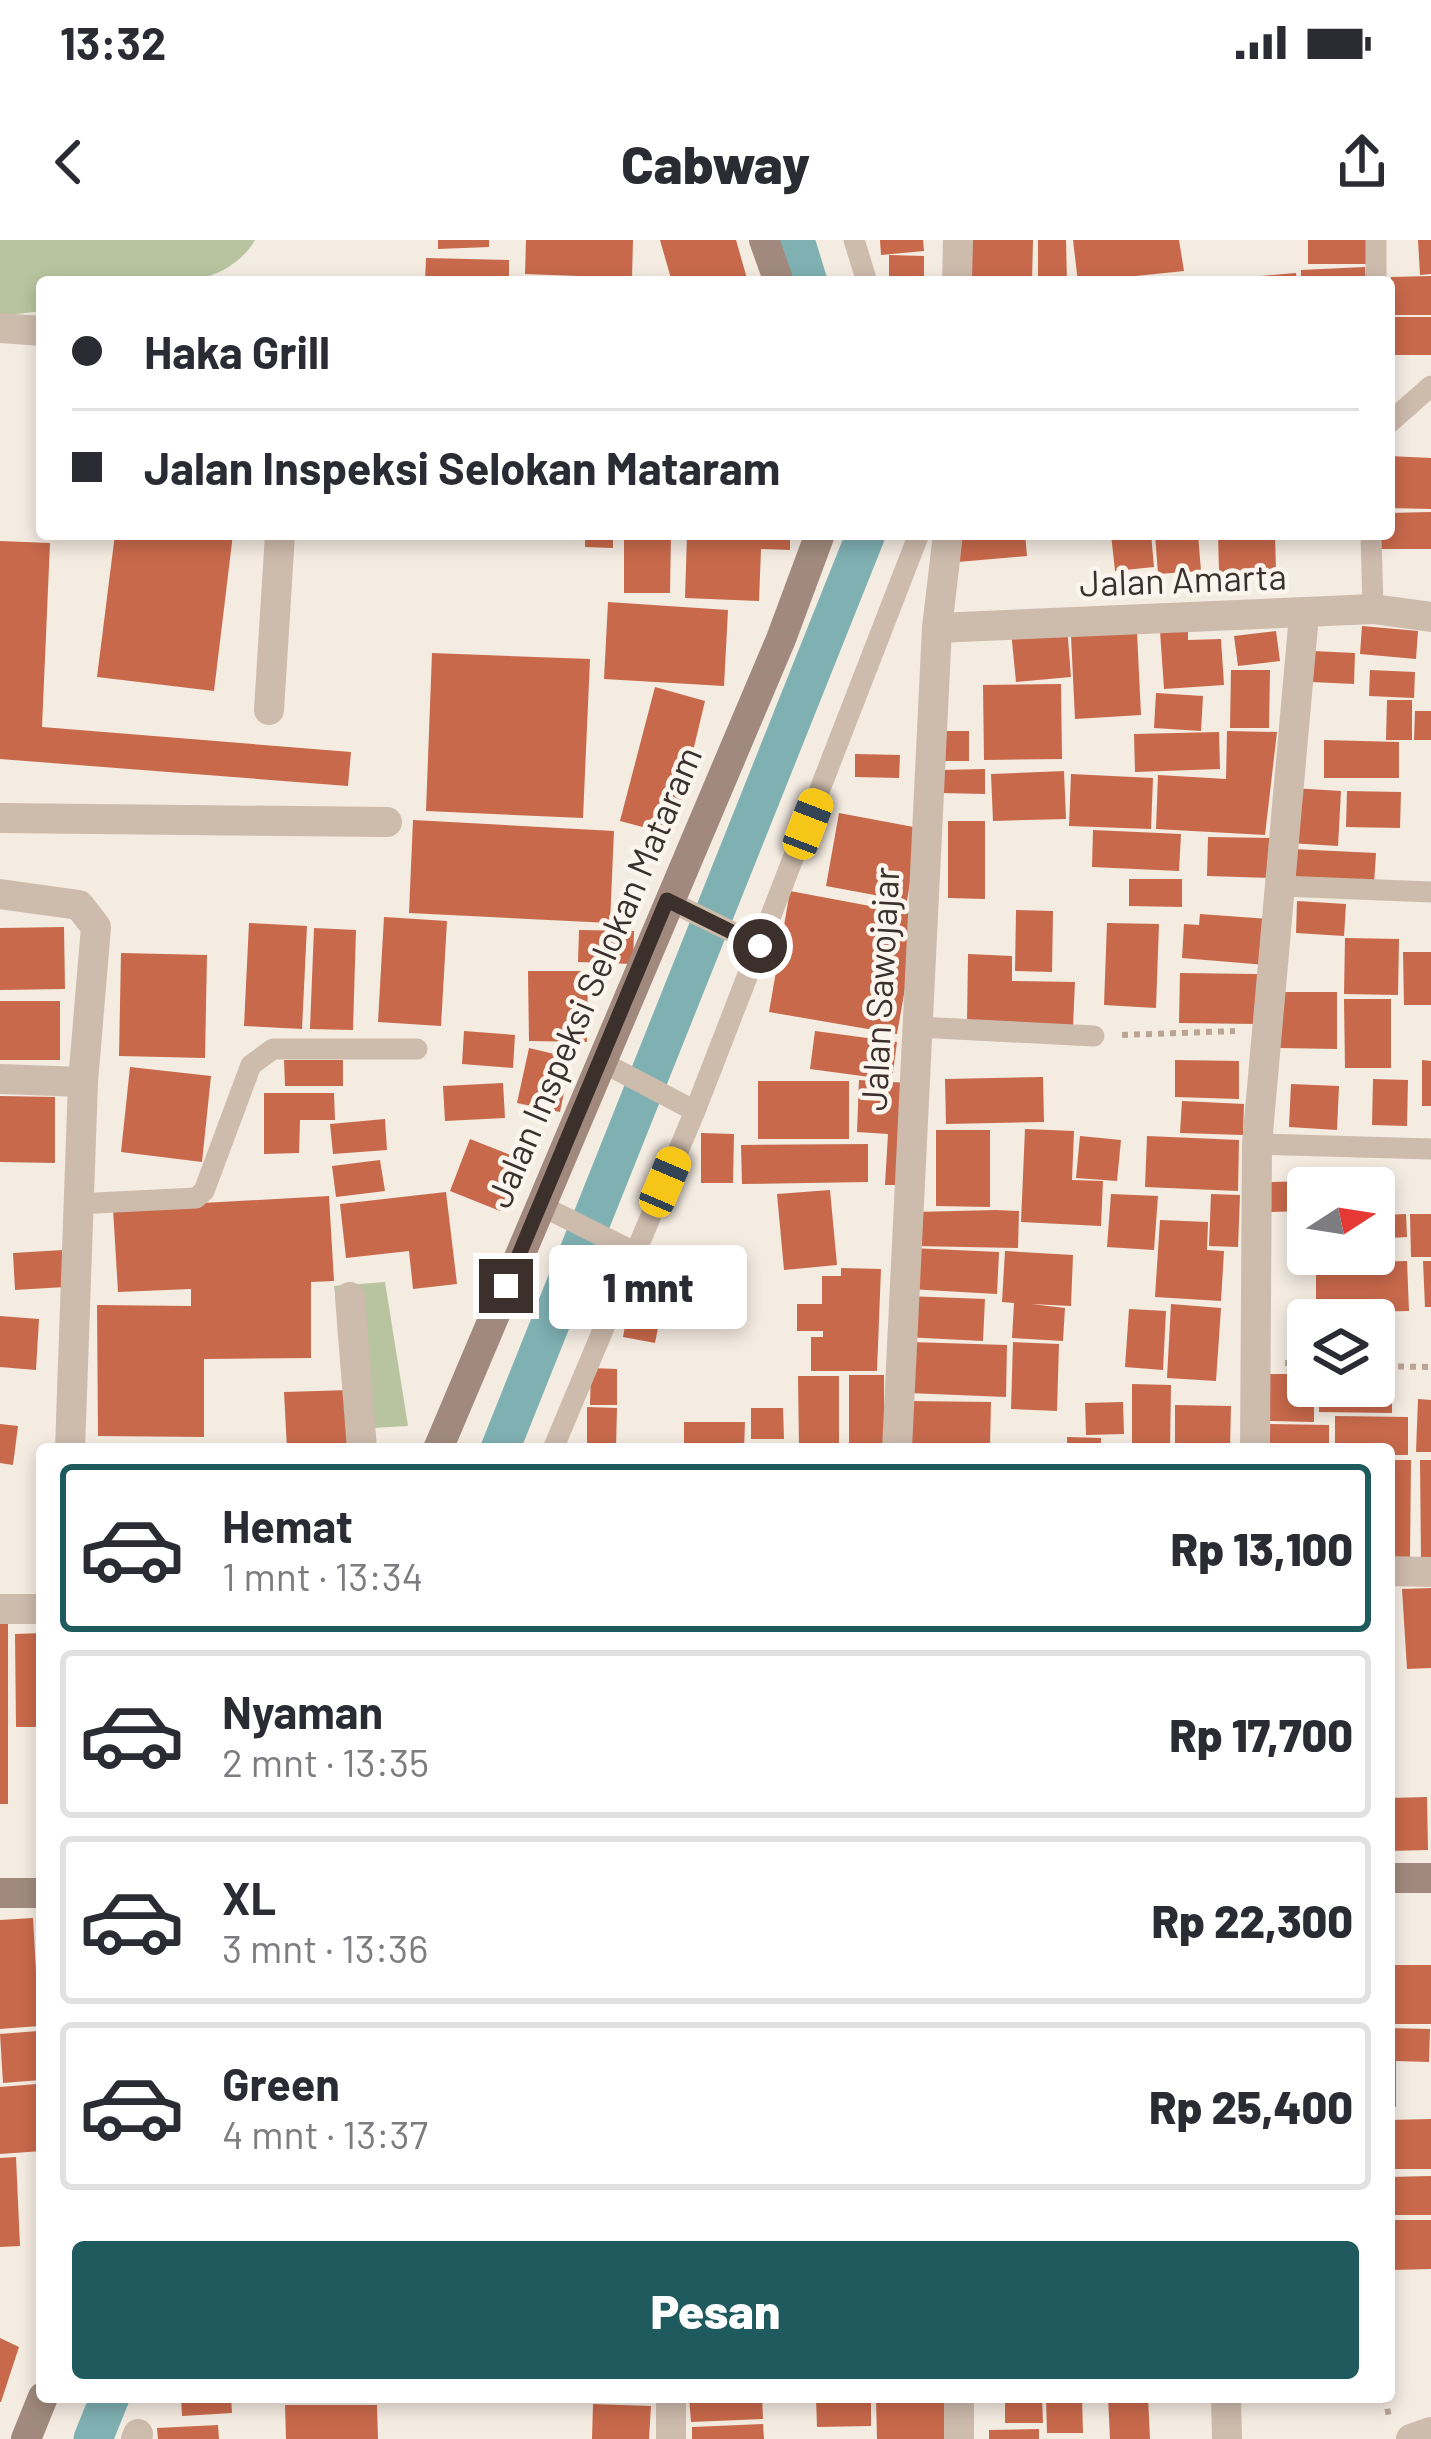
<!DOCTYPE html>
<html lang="id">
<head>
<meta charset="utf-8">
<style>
	body { margin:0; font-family:Barlow,sans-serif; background:#f7f7f7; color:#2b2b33; height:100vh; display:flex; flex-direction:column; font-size:45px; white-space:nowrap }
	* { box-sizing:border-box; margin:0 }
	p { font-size:39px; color:#7c7c81 }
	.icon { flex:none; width:66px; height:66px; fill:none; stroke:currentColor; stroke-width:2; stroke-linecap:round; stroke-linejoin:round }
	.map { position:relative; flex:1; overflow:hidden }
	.panel { position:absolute; left:36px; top:1203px; width:1359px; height:960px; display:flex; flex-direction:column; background:#fff; border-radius:12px; box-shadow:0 6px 18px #0003 }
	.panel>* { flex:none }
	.guide { position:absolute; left:36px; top:36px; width:1359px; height:264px; border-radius:12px; box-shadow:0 6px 18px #0003; display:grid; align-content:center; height:264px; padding:0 36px; background:#fff }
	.needle { width:78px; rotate:78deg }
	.tools { position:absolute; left:1287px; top:927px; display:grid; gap:24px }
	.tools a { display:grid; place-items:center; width:108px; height:108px; border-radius:12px; background:#fff; box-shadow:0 6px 18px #0003; font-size:60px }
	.end { position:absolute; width:54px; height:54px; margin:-27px; border:15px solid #3b302b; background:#fff; box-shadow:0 0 0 6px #fff }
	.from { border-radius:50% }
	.bubble { position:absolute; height:84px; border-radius:12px; background:#fff; box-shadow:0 6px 18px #0003; font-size:39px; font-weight:800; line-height:84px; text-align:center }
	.car { position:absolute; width:36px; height:72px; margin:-36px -18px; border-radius:15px; box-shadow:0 0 9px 3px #0007; background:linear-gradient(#f5c518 24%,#345 0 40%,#f5c518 0 76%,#345 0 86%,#f5c518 0) }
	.guide b { display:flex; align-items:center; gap:42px; height:114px; font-size:45px }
	.guide b+b { border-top:3px solid #e1e1e2 }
	.guide i { width:30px; height:30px; background:#2b2b33 }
	ul { padding:21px 0 0; list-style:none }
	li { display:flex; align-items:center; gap:36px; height:168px; margin:0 24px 18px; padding:0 12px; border:6px solid #e1e1e2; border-radius:12px }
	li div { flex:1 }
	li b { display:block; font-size:45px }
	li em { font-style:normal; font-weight:800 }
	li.current { border-color:#1f5a5e }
	li>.icon { width:108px; height:108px; stroke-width:1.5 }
	.button { display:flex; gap:24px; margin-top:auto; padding:24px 36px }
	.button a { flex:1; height:138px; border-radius:12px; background:#1f5a5e; color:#fff; font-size:48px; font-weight:800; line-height:138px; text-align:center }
	.status { display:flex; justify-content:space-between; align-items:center; height:84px; padding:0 60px; background:#fff; direction:ltr }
	.status svg { height:33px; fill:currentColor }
	header { display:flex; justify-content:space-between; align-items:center; height:156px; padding:0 36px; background:#fff; font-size:54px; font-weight:800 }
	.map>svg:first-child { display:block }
</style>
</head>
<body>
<div class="status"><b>13:32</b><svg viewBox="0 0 49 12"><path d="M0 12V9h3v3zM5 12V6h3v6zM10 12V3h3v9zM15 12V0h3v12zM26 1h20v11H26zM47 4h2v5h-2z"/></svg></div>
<header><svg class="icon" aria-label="back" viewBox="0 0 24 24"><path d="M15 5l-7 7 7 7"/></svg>Cabway<svg class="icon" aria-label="share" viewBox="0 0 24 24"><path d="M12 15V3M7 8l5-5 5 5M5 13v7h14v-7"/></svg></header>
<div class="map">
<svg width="1431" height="2199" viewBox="0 0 1431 2199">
	<rect width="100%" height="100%" fill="#f4ebe1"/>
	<!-- green -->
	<g fill="#b8c4a0">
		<path d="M0,0H255C217,65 106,42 42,42V71L0,76Z"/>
		<path d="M385,1042L408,1186L355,1189L334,1046Z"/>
	</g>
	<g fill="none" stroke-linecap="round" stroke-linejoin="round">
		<!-- canal -->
		<g stroke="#7fb0b2" stroke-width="39">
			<path d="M795,0L808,42"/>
			<path d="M500,1209L866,294"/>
			<path d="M93,2199L110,2157"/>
		</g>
	</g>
	<!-- building -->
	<g fill="#c8694b">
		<path d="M438,0H489V7L438,9Z"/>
		<path d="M526,0H633L632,38L525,34Z"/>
		<path d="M660,0H736L748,42H672Z"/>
		<path d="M880,0H923L924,11L881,15Z"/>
		<path d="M970,0H1033L1032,42H969Z"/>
		<path d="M1038,0H1066L1067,42H1038Z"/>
		<path d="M1073,0H1179L1184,31L1078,42Z"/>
		<rect x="1308" y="0" width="63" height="24"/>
		<path d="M1418,0H1431V34L1420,35Z"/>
		<path d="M889,15L924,16V42H889Z"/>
		<path d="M426,18L509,20V42H425Z"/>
		<path d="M1365,27L1366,42H1301V30Z"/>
		<path d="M1296,33L1297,42H1227L1226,39Z"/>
		<path d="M1431,36V75H1391V37Z"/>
		<rect x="1389" y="77" width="42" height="38"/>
		<path d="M1389,216L1431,218V269L1389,268Z"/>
		<path d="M1431,272V309H1379V294H1389V273Z"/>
		<path d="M115,294H233L214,451L97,437Z"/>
		<path d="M585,294H613V308L585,307Z"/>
		<path d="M624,294H671L670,353H624Z"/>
		<path d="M687,294H790V310L761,309L759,361L685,358Z"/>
		<path d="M956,294H1025L1027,316L958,322Z"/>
		<path d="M1111,294H1151L1154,327L1115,331Z"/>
		<path d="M1155,294H1198L1201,331L1158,334Z"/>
		<path d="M1218,294H1275L1276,330L1219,332Z"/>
		<path d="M0,301L50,303L42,487L351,512L348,546L0,519Z"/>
		<path d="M608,362L728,370L724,446L604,439Z"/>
		<path d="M1067,386L1071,437L1016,442L1011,391Z"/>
		<path d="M1362,386L1418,391L1416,419L1360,414Z"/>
		<path d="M1188,389V400L1221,399L1224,445L1164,449L1160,391Z"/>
		<path d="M1276,391L1280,421L1238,426L1234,396Z"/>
		<path d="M1137,392L1141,475L1075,479L1071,396Z"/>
		<path d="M1313,411L1355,413L1354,444L1312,442Z"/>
		<path d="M432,413L590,419L583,578L426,571Z"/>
		<path d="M1231,430H1270L1269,488H1230Z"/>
		<path d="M1370,430L1415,432L1414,458L1369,456Z"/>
		<path d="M1061,444L1062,519L984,520L983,445Z"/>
		<path d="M655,447L705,461L673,595L620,581Z"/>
		<path d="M1156,453L1203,456L1201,491L1154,488Z"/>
		<path d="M1387,460H1412V500H1386Z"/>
		<path d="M1415,471H1431V500H1414Z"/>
		<rect x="940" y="491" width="29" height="30"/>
		<path d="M1227,491L1277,492L1265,595L1156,589L1158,535L1226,539Z"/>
		<path d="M1219,492L1220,529L1135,532L1134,494Z"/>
		<path d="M1324,500L1399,502V538H1324Z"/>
		<path d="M855,514L900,515L899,538L855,537Z"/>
		<path d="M985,529V554L941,553V530Z"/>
		<path d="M1064,531L1066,579L993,581L991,534Z"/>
		<path d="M1071,534L1153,538L1151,589L1069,586Z"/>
		<path d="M1292,548L1341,551L1338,606L1289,603Z"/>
		<path d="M1347,551L1401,552L1400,588L1346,587Z"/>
		<path d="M839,573L919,588L907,661L826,646Z"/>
		<path d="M413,580L614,591L610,683L409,673Z"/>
		<path d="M948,581H985V659L948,658Z"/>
		<path d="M1093,590L1181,594L1179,631L1092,627Z"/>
		<path d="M1208,597L1273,598L1272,638L1207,636Z"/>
		<path d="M1292,609L1376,613L1374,644L1290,641Z"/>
		<path d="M1129,639H1182V667L1129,666Z"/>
		<path d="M790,651L918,675L897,794L769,772Z"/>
		<path d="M1297,661L1346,664L1344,696L1296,693Z"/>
		<path d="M1016,670L1053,671L1052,732L1015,731Z"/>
		<path d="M1200,674L1269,679L1266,725L1182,718L1184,684L1199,685Z"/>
		<path d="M384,677L447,681L441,786L378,782Z"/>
		<path d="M249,683L307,686L302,789L244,786Z"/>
		<path d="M1107,683L1159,684L1156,768L1104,765Z"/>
		<path d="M64,687L65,749L0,750V688Z"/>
		<path d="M314,688L356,690L353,790L310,789Z"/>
		<path d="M579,690L634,691L633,724L578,722Z"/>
		<path d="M1345,698L1399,699L1398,755L1344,754Z"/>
		<path d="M1403,712H1431V765H1404Z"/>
		<path d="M121,713L207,715L205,818L119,816Z"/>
		<path d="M968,714L1012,716V741L1075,742L1073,787L967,784Z"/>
		<path d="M528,731H588L587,802L529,801Z"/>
		<path d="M1180,733L1257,734V784L1179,783Z"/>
		<path d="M1281,752H1337V809L1280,808Z"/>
		<path d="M1344,759H1391V828H1345Z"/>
		<rect x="0" y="761" width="60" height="59"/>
		<path d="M464,791L515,795L513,828L462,824Z"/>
		<path d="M815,791L897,802L892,840L810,829Z"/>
		<path d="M529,808L571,818L560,872L517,863Z"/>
		<path d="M284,820H343V846H285Z"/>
		<path d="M1175,820L1239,821V859L1175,857Z"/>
		<path d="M1422,820L1431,821V866H1422Z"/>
		<path d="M130,827L211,836L202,922L121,912Z"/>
		<path d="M1043,837L1044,882L946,884L945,839Z"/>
		<path d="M1373,839L1408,840L1407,886L1372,885Z"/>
		<path d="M859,840L908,843L903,945H885L888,894L857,892Z"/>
		<rect x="758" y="841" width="91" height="58"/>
		<path d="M503,843L505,878L445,881L443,846Z"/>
		<path d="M1291,844L1339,846L1337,890L1289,887Z"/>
		<path d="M264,853H334L335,880H300L299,913L264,914Z"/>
		<path d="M0,856L55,857V923L0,922Z"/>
		<path d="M1182,861L1244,864L1243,895L1180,893Z"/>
		<path d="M385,879L387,910L333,914L330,884Z"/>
		<path d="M1025,889L1074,891L1072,940L1103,941L1101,986L1021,982Z"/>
		<path d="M936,890H990V967L936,966Z"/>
		<path d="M701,893L734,894L733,943H701Z"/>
		<path d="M1080,896L1121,900L1117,941L1076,938Z"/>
		<path d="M1147,896L1239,900L1238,951L1145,947Z"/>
		<path d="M470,899L521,919L500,971L450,951Z"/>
		<path d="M868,904V942L742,944L741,905Z"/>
		<path d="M380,920L385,951L336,957L332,926Z"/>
		<path d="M1315,941V948H1308V971L1267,972V942Z"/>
		<path d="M1374,946H1383V975L1406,974L1407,997L1374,999Z"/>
		<path d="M830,950L837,1025L784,1030L777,954Z"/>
		<path d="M446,952L457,1044L413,1049L409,1011L346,1018L340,964Z"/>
		<path d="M1111,954L1158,956L1154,1010L1107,1007Z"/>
		<path d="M1211,954L1240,955L1238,1007L1209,1006Z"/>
		<path d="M329,956L334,1041L311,1042V1118L204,1119V1197L98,1196L97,1065L191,1066V1049L118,1052L113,968Z"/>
		<path d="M996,970L1019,971L1018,1008L914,1006V972Z"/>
		<path d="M1410,974H1431V1017H1411Z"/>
		<path d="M1160,980L1208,982L1207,1010L1224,1011L1221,1061L1155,1057Z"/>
		<path d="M911,1008L999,1012L997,1054L909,1049Z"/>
		<path d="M63,1010L65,1047L15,1050L13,1013Z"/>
		<path d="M1005,1011L1073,1015L1071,1066L1031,1064L1065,1068L1063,1101L1012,1098L1014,1063L1002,1062Z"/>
		<path d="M701,1015L705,1057L657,1061L653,1019Z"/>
		<path d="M1407,1021L1409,1071L1316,1073V1023Z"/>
		<path d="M1423,1021H1431V1067H1425Z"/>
		<path d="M841,1028L881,1029L877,1131H811V1097H823V1091H797V1064H822V1036H841Z"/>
		<path d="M906,1056L985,1059L983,1101L904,1097Z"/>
		<path d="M1171,1064L1221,1068L1216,1141L1167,1138Z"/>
		<path d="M1129,1069L1166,1071L1163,1130L1125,1127Z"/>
		<path d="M0,1076L39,1079L36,1130L0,1127Z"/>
		<path d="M627,1076L659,1083L655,1103L623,1097Z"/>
		<path d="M910,1102L1007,1105L1006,1157L908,1153Z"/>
		<path d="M1013,1102L1059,1104L1057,1171L1011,1169Z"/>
		<path d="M591,1128L617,1129V1165H590Z"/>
		<path d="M1269,1134H1308V1146H1314V1182L1268,1181Z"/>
		<rect x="849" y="1135" width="35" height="74"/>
		<path d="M798,1136H839V1209H799Z"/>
		<path d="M1374,1138H1392V1173L1319,1172V1146H1374Z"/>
		<path d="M1132,1144L1171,1145L1170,1209H1132Z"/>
		<path d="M350,1150L352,1209H287L284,1152Z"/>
		<path d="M1418,1159L1431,1160V1212H1416Z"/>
		<path d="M907,1161L991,1162L990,1206L907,1205Z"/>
		<path d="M1123,1162L1124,1194L1086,1195L1085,1163Z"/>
		<path d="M1175,1165L1231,1166L1230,1209H1175Z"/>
		<path d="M587,1167L617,1168L616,1209H587Z"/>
		<path d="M751,1168H783L784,1199H751Z"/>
		<path d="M1335,1176L1408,1177V1215H1389V1209H1335Z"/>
		<path d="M684,1182H745L744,1209H684Z"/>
		<path d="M0,1184L18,1186L13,1225L0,1223Z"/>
		<path d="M1267,1184L1329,1185V1209H1267Z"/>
		<path d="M1067,1197L1101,1198V1209H1067Z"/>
		<path d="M1389,1220H1411L1410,1317H1389Z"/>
		<path d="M1420,1220H1431V1319H1421Z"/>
		<path d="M1431,1348V1428L1407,1429L1402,1349Z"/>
		<rect x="0" y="1374" width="8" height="190"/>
		<path d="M42,1393V1487H16L15,1394Z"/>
		<path d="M1427,1557L1428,1610L1389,1611V1558Z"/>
		<path d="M33,1678L39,1786L0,1789V1680Z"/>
		<path d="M1392,1725H1431V1784H1393Z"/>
		<path d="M1389,1788L1430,1789L1429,1822L1396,1821V1867H1389Z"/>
		<path d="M38,1791L41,1840L3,1843L0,1794Z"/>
		<path d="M37,1844L42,1911L0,1914V1847Z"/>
		<path d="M1431,1879V1929H1389V1880Z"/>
		<path d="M16,1917L20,2006L0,2007V1918Z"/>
		<path d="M1431,1936V1975H1389V1937Z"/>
		<path d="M1392,1980H1431V2029L1392,2030Z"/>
		<path d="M0,2098L19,2107L1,2162H0Z"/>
		<path d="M181,2157H231L232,2173L182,2176Z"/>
		<path d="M689,2157H762L763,2179L691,2182Z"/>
		<path d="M816,2157H871V2186L817,2187Z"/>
		<path d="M876,2157H946L947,2199H877Z"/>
		<path d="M1005,2157H1042L1043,2183H1005Z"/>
		<path d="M1046,2157H1082L1083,2193H1047Z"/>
		<path d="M1108,2157H1148L1150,2199H1110Z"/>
		<path d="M593,2164L651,2166L649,2199H592Z"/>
		<path d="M285,2165H377L378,2199H286Z"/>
		<path d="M763,2184L764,2199H692V2187Z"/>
		<path d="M218,2185L219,2199H158L157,2188Z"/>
		<path d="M1039,2189V2199H989V2190Z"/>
	</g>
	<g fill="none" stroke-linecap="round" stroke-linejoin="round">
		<!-- path -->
		<g stroke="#b9a596" stroke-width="6" stroke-dasharray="6 6" stroke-linecap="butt">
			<path d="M1122,795L1235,791"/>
			<path d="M1285,1123H1308"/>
			<path d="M1374,1126L1431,1127"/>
			<path d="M660,1204V1209"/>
			<path d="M1385,2157L1389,2177"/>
		</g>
		<!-- service -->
		<g stroke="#cdbbac" stroke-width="21">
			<path d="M854,0L867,42"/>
			<path d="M1376,42V0"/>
			<path d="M1389,183L1431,146"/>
			<path d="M1371,294L1373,369"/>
			<path d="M1281,646L1431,652"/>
			<path d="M667,660L761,706"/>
			<path d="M917,787L1094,796"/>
			<path d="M600,821L695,871"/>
			<path d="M1257,904L1431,909"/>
			<path d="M76,964L196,958L204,951L251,825L273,809H417"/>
			<path d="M540,965L636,1013"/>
			<path d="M553,1209L695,871L919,294"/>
		</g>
		<!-- minor -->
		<g stroke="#cdbbac" stroke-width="30">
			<path d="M957,42L958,0"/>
			<path d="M0,88L42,91"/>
			<path d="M937,388L1373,369L1431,377"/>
			<path d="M269,470L280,294"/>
			<path d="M0,578L387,582"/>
			<path d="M0,654L79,665L96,687L83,842L0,839"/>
			<path d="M350,1057L362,1209"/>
			<path d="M70,1209L83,842"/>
			<path d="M897,1209L937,388L948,294"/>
			<path d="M1255,1209L1257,904L1304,375"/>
			<path d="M1389,1331L1431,1332"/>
			<path d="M0,1369H42"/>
			<path d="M671,2157V2199"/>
			<path d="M959,2157V2199"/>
			<path d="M1226,2157L1227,2199"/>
			<path d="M136,2199L138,2194"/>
			<path d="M1411,2199L1431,2192"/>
		</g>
		<!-- secondary -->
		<g stroke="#a18a7d" stroke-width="30">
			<path d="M764,0L779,42"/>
			<path d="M438,1209L781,399L820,294"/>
			<path d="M1389,1638H1431"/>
			<path d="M0,1653H42"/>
			<path d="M26,2199L43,2157"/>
		</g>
	</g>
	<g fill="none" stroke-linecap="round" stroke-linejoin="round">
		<!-- route -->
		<path stroke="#3b302b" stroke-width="15" d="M506,1046L667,660L760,706"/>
	</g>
	<g text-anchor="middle" stroke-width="9" stroke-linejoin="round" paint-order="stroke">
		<!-- street labels -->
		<g font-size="36" fill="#3b302b" stroke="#fbf5ee">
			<text transform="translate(1183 340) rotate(-2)" y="13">Jalan Amarta</text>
			<text transform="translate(594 737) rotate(-67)" y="13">Jalan Inspeksi Selokan Mataram</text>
			<text transform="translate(880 749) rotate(-87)" y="13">Jalan Sawojajar</text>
		</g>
	</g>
</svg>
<div class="tools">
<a><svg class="needle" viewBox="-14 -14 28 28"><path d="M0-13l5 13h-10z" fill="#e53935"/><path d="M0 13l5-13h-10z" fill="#7c7c81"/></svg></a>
<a><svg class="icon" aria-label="layers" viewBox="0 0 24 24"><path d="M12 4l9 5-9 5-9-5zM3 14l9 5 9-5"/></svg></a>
</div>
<i class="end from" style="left:760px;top:706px"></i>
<i class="end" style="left:506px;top:1046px"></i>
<div class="bubble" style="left:549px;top:1005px;width:198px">1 mnt</div>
<i class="car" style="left:808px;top:584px;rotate:21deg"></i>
<i class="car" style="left:665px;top:942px;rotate:23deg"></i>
<div class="guide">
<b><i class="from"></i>Haka Grill</b>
<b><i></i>Jalan Inspeksi Selokan Mataram</b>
</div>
<section class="panel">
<ul>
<li class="current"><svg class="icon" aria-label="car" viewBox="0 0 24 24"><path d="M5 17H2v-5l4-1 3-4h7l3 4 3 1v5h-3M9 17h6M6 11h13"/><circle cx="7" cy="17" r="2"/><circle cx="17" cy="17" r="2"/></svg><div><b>Hemat</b><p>1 mnt · 13:34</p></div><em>Rp 13,100</em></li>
<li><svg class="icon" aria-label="car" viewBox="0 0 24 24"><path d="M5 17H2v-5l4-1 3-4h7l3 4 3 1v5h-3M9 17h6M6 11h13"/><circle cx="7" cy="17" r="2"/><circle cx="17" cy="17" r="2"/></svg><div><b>Nyaman</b><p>2 mnt · 13:35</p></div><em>Rp 17,700</em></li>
<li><svg class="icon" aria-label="car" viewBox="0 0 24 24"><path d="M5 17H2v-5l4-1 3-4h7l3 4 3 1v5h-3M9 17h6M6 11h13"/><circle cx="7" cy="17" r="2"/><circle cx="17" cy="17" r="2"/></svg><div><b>XL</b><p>3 mnt · 13:36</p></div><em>Rp 22,300</em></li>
<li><svg class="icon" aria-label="car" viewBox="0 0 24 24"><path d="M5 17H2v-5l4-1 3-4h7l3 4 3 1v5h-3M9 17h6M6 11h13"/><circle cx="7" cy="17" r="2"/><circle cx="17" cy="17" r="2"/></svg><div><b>Green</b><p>4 mnt · 13:37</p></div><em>Rp 25,400</em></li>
</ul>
<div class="button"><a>Pesan</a></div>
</section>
</div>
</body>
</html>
